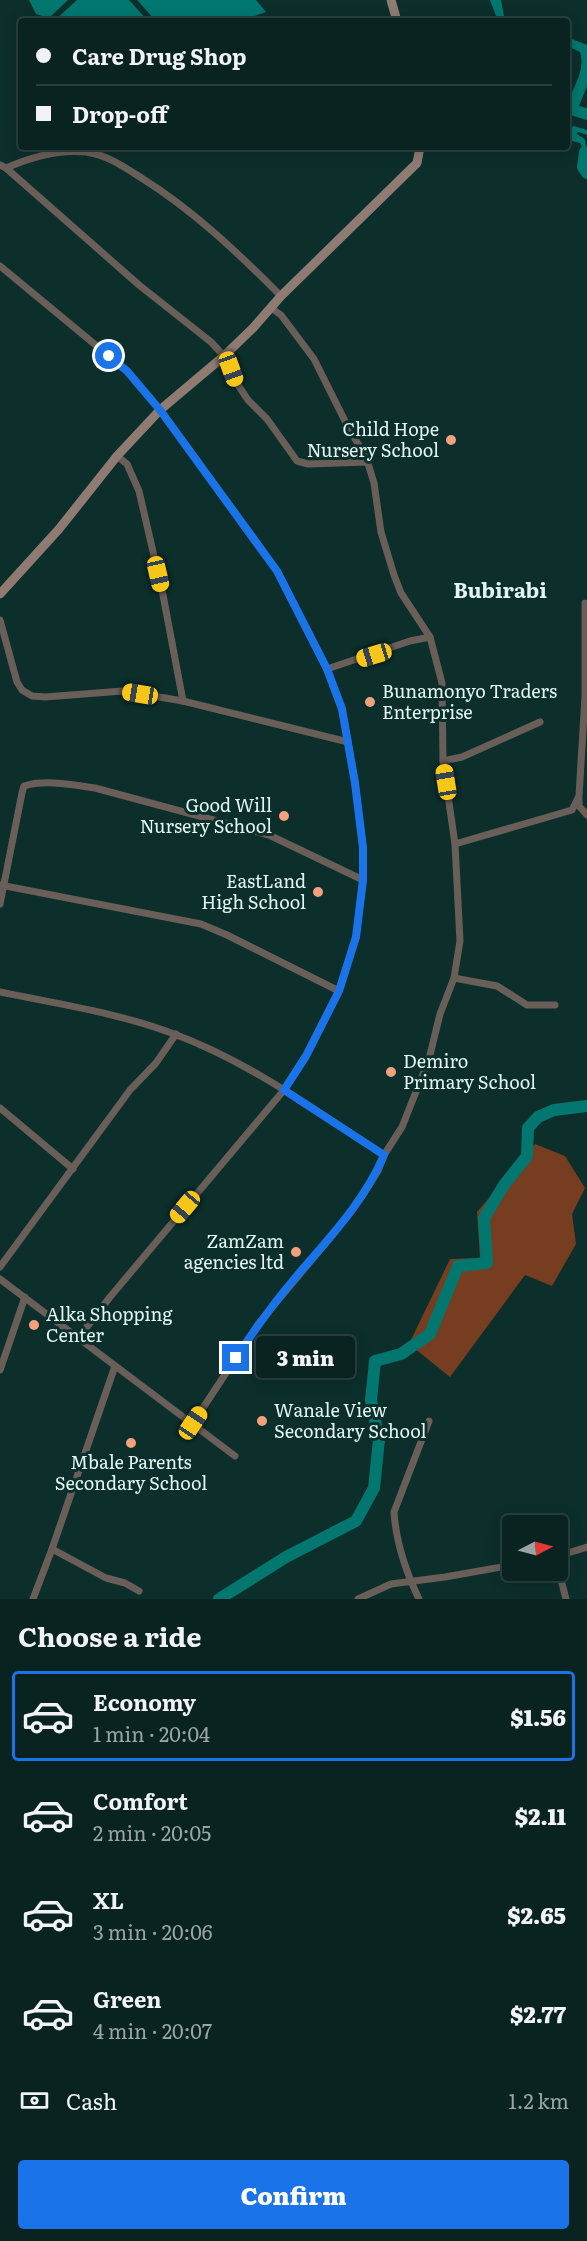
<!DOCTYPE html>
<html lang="en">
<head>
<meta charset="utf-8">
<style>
	body { margin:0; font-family:Literata,serif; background:#122b2a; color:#f1f3f6; height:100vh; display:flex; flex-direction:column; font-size:22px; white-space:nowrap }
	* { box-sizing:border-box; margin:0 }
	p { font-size:20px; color:#99a4a5 }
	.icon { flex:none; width:33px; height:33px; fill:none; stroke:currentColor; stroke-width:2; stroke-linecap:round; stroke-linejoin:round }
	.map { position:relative; height:1599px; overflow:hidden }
	.drawer { display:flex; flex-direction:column; background:#092321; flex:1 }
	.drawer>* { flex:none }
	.guide { position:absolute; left:18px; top:18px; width:552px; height:132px; border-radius:6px; box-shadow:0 3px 15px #0003,0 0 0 2px #29403f; display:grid; align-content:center; height:132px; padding:0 18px; background:#092321 }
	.needle { width:39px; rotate:84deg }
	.tools { position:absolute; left:502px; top:1515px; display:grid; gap:12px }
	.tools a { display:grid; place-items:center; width:66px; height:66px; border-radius:6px; background:#092321; box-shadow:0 3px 15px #0003,0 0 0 2px #29403f; font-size:30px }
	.end { position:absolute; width:27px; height:27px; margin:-14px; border:8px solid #1a73e8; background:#fff; box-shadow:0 0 0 3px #fff }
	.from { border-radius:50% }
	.bubble { position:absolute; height:42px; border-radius:6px; background:#092321; box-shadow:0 3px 15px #0003,0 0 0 2px #29403f; font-size:20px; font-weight:800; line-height:42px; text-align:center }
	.car { position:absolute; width:18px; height:36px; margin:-18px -9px; border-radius:8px; box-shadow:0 0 4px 2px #0007; background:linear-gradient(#f5c518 24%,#345 0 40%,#f5c518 0 76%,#345 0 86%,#f5c518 0) }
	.guide b { display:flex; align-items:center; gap:21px; height:57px; font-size:22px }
	.guide b+b { border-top:2px solid #29403f }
	.guide i { width:15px; height:15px; background:#f1f3f6 }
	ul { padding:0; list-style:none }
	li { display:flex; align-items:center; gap:18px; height:90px; margin:0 12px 9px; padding:0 6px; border:3px solid transparent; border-radius:6px }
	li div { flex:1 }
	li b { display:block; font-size:22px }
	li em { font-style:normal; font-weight:800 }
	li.on { border-color:#1a73e8 }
	li>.icon { width:54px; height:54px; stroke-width:1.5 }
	h2 { padding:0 18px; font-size:27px; line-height:72px }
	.pay { display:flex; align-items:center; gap:15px; height:66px; padding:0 18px; font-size:22px }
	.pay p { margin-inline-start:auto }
	.action { display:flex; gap:12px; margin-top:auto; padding:12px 18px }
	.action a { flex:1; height:69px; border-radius:6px; background:#1a73e8; color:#fff; font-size:24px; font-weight:800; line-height:69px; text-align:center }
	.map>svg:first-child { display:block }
</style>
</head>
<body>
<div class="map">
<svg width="587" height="1599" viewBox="0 0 587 1599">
	<rect width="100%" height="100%" fill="#0c2f2c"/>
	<!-- forest -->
	<path fill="#763d20" d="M535,1144L565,1156L585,1188L572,1214L576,1244L552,1286L525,1275L450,1377L409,1344L450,1259L480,1258L477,1212Z"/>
	<!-- water -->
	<g fill="#02776f">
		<path d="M29,0H68L49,18L36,14Z"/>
		<path d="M77,0H129L148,21H54Z"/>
		<path d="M137,0H256L266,12L241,21H156Z"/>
		<path d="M490,0H501L505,21H498Z"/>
		<path d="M567,37L587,45V86L579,106L587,108V120L567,114C567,91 587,75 580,52L567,46Z"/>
		<path d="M574,126L587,130V135L579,132L576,133C579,136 583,137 585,140C587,147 585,160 583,167L580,155L582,147L580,143L572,141L567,136L569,128Z"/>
	</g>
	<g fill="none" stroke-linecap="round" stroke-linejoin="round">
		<!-- river -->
		<g stroke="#02776f" stroke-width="12">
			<path d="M585,152L583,167L587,173"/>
			<path d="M219,1599L286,1557L356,1521L374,1488L379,1440L371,1400L375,1361L401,1354L430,1334L458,1266L487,1263L484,1218L504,1185L527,1156L528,1128L538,1117L554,1110L587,1106"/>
		</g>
		<!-- street -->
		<g stroke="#6a5e58" stroke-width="7">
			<path d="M0,165L6,168C31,157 58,149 86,152C107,155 123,166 140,177C193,210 237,252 281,296"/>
			<path d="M6,168L139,285L211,342L224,356L236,382L248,400L267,419L297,461L308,464L368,462"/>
			<path d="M0,266L127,371L160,410L277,571L327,669L342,709L355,783L363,847V880L356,937L339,991L306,1056L284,1090L110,1297L79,1337"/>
			<path d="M271,308L281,315L314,359L349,429L366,457L374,483L381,532L394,575L401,593L430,637"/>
			<path d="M117,456L127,464L139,491L163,595L183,701"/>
			<path d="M0,620L17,682L22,690L32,696L45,697L123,691L183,701L348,742"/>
			<path d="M443,761L462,757L540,722"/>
			<path d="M579,799V806L587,815"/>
			<path d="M455,844L572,810L579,796L585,697V603"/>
			<path d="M0,885L201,924L227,935L339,991"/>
			<path d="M0,904L22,793L24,786C45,779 74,785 95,788L269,835L363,880"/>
			<path d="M454,978L497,986L527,1005H555"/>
			<path d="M0,992C58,1004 119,1013 174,1034C250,1062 317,1112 384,1155"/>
			<path d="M0,1108L73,1169"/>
			<path d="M0,1267L130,1090L156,1063L176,1034"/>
			<path d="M0,1279L235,1456"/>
			<path d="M0,1370L25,1297"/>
			<path d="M193,1423L259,1323L335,1232L363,1195L378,1171L384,1155L402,1127L429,1059L440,1014L454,978L460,941L455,844L443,761L442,683L430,637L410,641L327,669"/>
			<path d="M52,1549L106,1578L125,1583L139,1591"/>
			<path d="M558,1556L587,1547"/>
			<path d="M558,1568L566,1599"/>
			<path d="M33,1599L52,1549L115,1366"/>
			<path d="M358,1599L391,1584L445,1577L513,1565"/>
			<path d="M419,1599C406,1572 396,1542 394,1512L429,1421"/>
		</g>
		<!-- secondary -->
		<g stroke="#8f7b72" stroke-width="9">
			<path d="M391,0L397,21"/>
			<path d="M0,594L59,529L117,456L160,410L224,356L253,328L281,296L417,163L420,147"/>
		</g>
	</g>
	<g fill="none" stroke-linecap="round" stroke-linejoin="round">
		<!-- route -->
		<path stroke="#1a73e8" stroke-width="8" d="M109,356L127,371L160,410L277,571L327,669L342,709L355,783L363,848V880L356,937L339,991L306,1056L284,1090L384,1155C365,1200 332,1235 300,1272C277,1299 256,1327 236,1358"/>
	</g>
	<!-- markers -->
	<g fill="#f1a17b" stroke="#0c2f2c" stroke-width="2">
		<circle cx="451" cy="440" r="6"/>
		<circle cx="370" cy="702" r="6"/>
		<circle cx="284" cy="816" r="6"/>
		<circle cx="318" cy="892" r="6"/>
		<circle cx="391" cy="1072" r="6"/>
		<circle cx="296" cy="1252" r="6"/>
		<circle cx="34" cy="1325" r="6"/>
		<circle cx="262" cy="1421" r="6"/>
		<circle cx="131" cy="1443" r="6"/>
	</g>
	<g text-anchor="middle" stroke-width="6" stroke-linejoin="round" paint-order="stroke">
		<!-- poi labels -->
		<g font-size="18" fill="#e2f5f2" stroke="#0c2f2c" text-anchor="end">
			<text x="439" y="436">Child Hope<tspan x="439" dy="21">Nursery School</tspan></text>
			<text x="382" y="698" text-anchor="start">Bunamonyo Traders<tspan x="382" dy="21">Enterprise</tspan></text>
			<text x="272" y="812">Good Will<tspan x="272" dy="21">Nursery School</tspan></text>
			<text x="306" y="888">EastLand<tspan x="306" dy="21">High School</tspan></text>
			<text x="403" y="1068" text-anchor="start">Demiro<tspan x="403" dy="21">Primary School</tspan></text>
			<text x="284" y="1248">ZamZam<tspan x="284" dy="21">agencies ltd</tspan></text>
			<text x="46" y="1321" text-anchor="start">Alka Shopping<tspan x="46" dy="21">Center</tspan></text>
			<text x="274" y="1417" text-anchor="start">Wanale View<tspan x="274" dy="21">Secondary School</tspan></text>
			<text x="131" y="1469" text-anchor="middle">Mbale Parents<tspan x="131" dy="21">Secondary School</tspan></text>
		</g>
		<!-- quarter labels -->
		<g font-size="21" font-weight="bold" fill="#e2f5f2" stroke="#0c2f2c">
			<text x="500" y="598">Bubirabi</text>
		</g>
	</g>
</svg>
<div class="tools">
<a><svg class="needle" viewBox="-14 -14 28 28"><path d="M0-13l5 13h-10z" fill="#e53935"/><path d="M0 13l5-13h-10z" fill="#99a4a5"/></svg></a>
</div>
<i class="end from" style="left:109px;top:356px"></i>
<i class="end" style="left:236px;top:1358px"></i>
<div class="bubble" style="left:256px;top:1336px;width:99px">3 min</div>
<i class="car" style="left:231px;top:369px;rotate:160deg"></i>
<i class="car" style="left:158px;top:574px;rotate:167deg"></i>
<i class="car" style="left:374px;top:655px;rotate:253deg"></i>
<i class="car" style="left:140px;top:694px;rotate:279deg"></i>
<i class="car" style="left:446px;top:782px;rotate:351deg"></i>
<i class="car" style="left:185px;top:1207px;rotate:220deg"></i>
<i class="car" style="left:193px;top:1423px;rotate:34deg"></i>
<div class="guide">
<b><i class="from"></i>Care Drug Shop</b>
<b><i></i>Drop-off</b>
</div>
</div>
<section class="drawer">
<h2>Choose a ride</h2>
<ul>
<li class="on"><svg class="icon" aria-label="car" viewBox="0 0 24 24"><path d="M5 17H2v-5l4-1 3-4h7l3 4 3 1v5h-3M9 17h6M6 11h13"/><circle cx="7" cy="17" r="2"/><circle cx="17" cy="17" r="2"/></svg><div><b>Economy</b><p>1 min · 20:04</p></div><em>$1.56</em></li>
<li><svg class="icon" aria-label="car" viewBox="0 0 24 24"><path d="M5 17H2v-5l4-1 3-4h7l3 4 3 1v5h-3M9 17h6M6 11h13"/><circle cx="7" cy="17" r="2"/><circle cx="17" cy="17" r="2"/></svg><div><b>Comfort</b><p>2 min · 20:05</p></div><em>$2.11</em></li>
<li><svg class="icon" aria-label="car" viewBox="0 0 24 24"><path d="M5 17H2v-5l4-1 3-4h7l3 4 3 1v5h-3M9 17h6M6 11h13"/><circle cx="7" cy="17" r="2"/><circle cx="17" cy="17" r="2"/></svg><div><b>XL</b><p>3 min · 20:06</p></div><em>$2.65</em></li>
<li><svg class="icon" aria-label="car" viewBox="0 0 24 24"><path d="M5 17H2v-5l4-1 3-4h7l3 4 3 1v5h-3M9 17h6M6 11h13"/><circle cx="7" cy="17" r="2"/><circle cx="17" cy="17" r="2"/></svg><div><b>Green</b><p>4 min · 20:07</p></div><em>$2.77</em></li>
</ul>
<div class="pay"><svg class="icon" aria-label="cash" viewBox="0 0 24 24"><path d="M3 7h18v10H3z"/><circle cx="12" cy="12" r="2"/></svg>Cash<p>1.2 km</p></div>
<div class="action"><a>Confirm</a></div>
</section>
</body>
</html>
